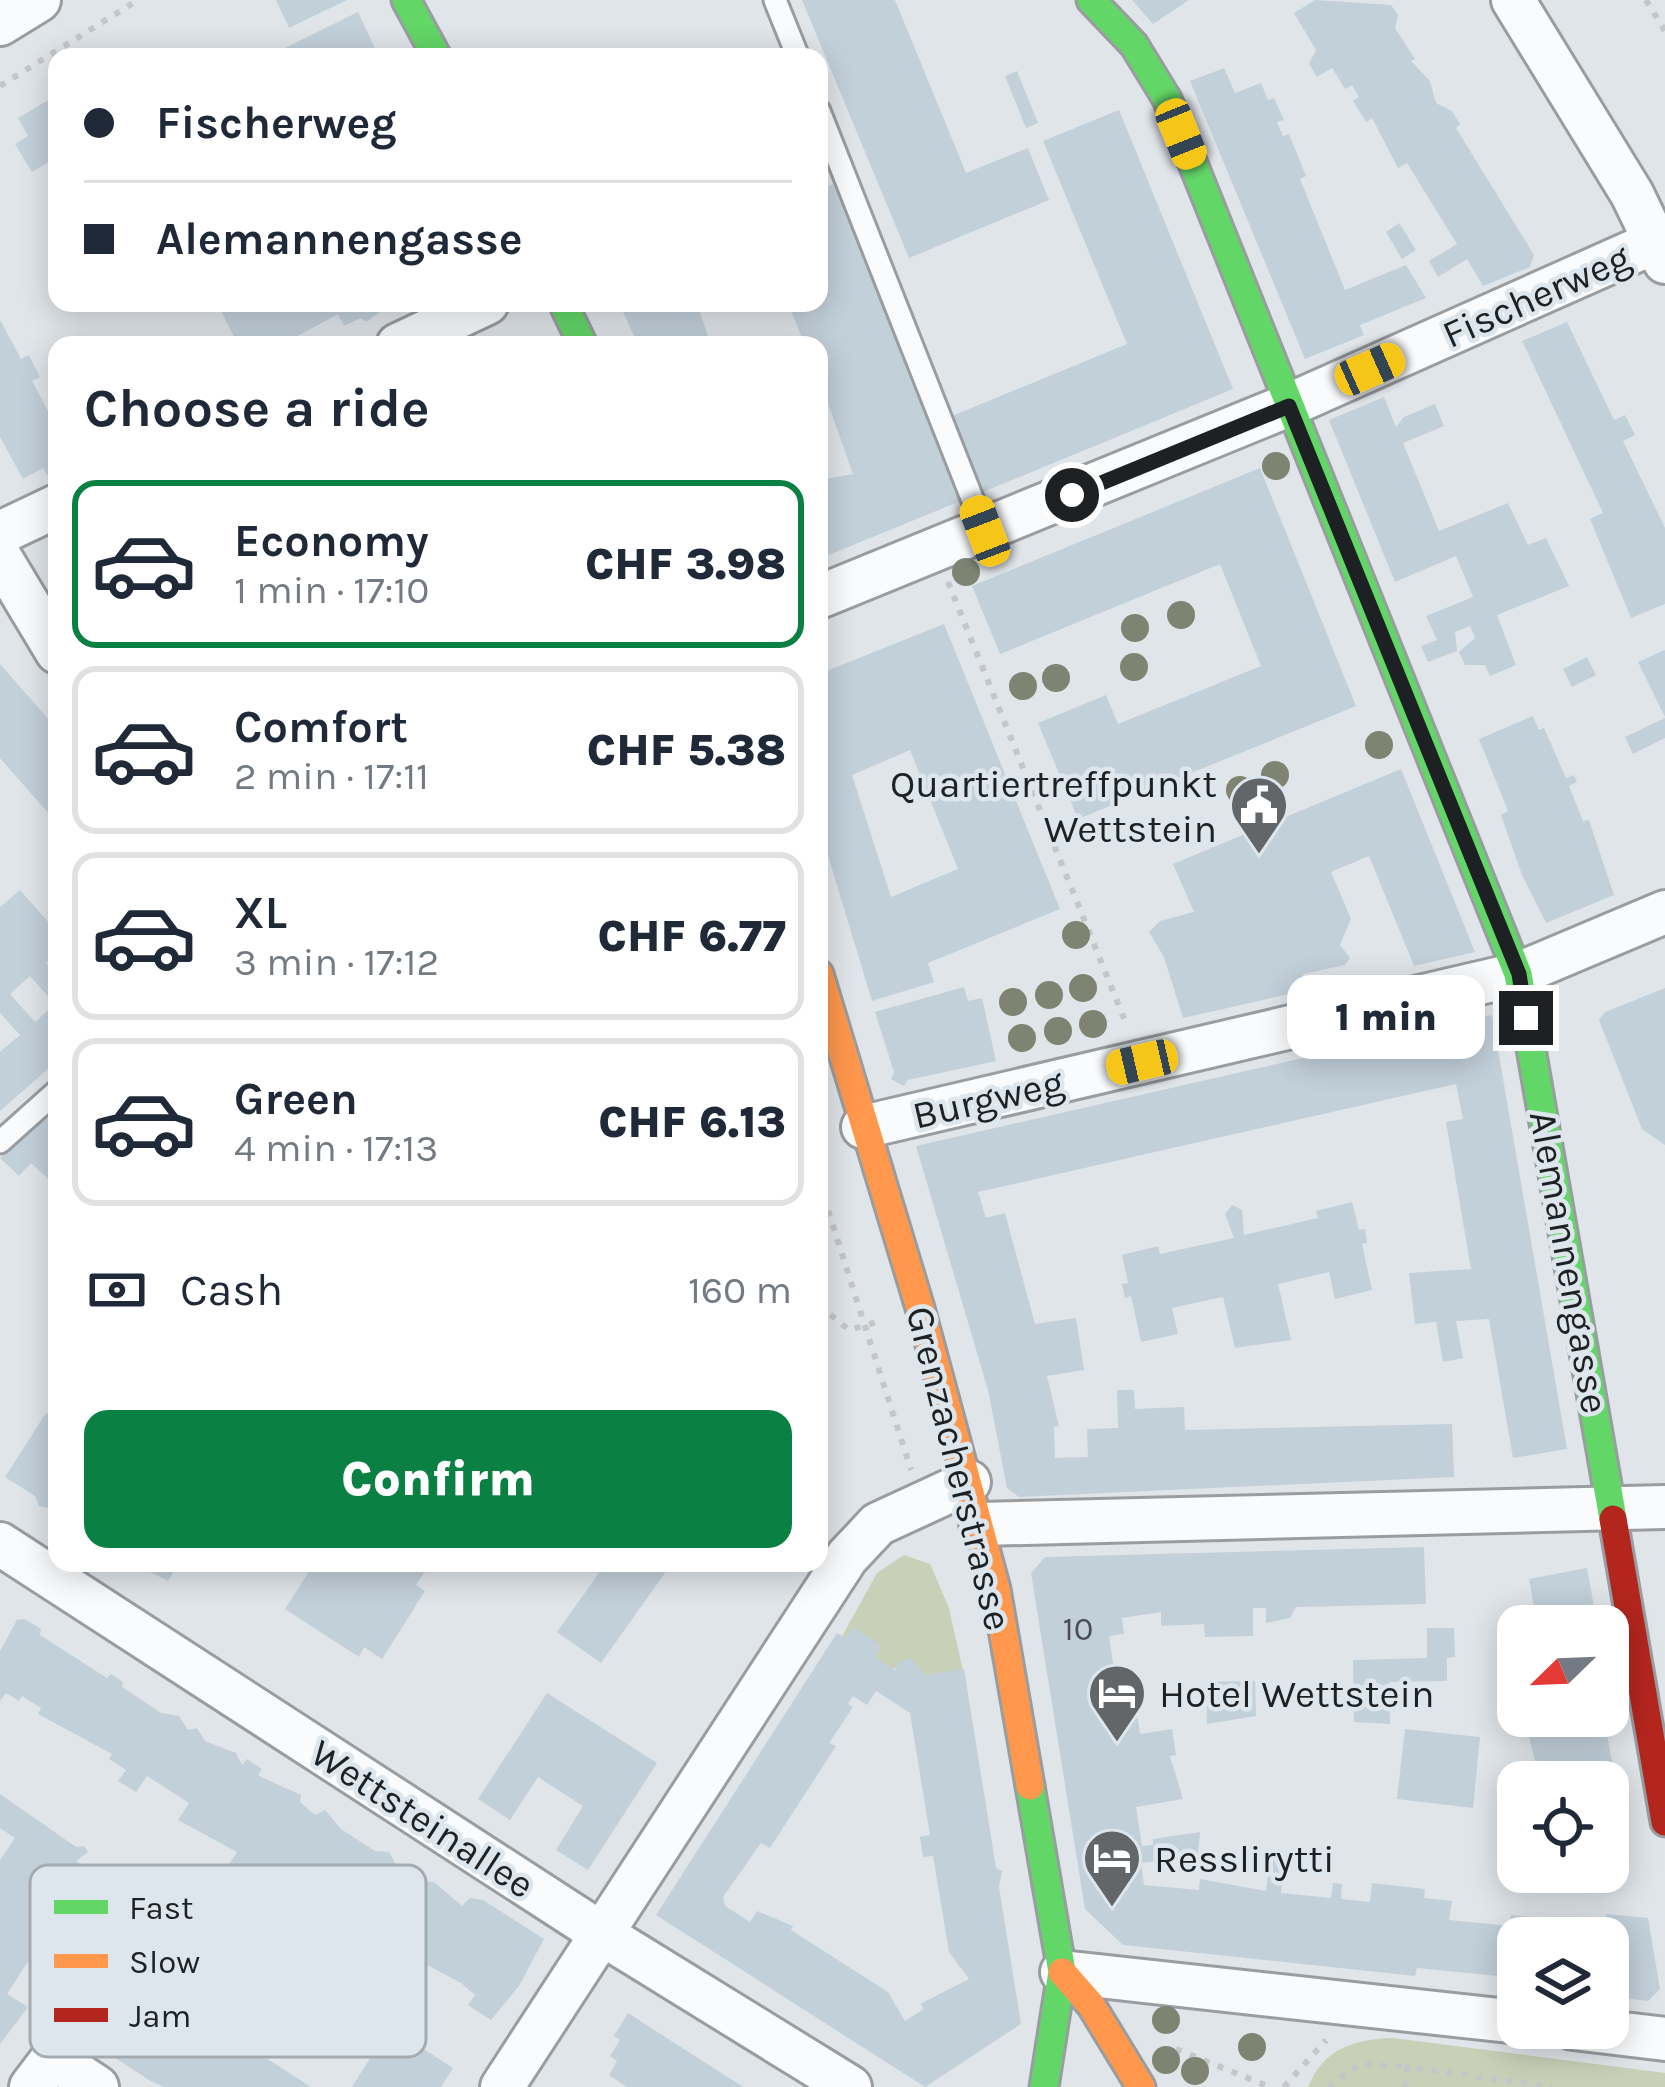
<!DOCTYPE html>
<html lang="en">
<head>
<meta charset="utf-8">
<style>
	body { margin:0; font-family:Karla,sans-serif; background:#f6f6f7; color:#1f2937; height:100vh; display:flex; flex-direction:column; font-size:45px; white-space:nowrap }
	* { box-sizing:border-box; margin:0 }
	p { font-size:39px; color:#747a83 }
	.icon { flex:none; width:66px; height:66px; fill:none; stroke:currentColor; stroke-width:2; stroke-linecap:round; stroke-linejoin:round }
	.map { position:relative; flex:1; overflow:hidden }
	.drawer { position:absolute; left:48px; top:336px; width:780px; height:1236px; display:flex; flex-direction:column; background:#fff; border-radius:24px; box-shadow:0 6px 30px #0003 }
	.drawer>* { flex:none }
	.guide { position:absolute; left:48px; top:48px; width:780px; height:264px; border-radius:24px; box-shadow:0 6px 30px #0003; display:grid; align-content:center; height:264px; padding:0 36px; background:#fff }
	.needle { width:78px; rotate:247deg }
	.tools { position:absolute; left:1497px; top:1605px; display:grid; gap:24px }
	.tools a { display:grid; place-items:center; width:132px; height:132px; border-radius:24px; background:#fff; box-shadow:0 6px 30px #0003; font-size:60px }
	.end { position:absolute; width:54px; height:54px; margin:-27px; border:15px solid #1e2123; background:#fff; box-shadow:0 0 0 6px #fff }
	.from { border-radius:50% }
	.bubble { position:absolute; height:84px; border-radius:24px; background:#fff; box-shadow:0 6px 30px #0003; font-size:39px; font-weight:800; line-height:84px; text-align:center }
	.car { position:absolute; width:36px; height:72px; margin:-36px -18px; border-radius:15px; box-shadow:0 0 9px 3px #0007; background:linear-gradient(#f5c518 24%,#345 0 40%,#f5c518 0 76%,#345 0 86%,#f5c518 0) }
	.guide b { display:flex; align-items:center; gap:42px; height:114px; font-size:45px }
	.guide b+b { border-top:3px solid #e0e1e3 }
	.guide i { width:30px; height:30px; background:#1f2937 }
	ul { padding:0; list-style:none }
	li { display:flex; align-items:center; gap:36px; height:168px; margin:0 24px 18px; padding:0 12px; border:6px solid #e0e1e3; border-radius:24px }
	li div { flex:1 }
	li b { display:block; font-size:45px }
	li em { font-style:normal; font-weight:800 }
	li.on { border-color:#0b8043 }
	li>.icon { width:108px; height:108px; stroke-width:1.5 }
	h2 { padding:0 36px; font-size:54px; line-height:144px }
	.pay { display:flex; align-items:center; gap:30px; height:132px; padding:0 36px; font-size:45px }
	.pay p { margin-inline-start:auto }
	.action { display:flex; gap:24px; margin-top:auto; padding:24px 36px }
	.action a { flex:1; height:138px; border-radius:24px; background:#0b8043; color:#fff; font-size:48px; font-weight:800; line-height:138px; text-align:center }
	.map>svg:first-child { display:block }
</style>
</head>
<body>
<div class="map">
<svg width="1665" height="2087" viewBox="0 0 1665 2087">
	<rect width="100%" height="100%" fill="#e0e5ea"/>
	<!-- green -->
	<g fill="#c8d0b7">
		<path d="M904,1555L930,1564L949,1608L963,1671L923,1675L910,1666L883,1670L840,1640L877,1573Z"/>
		<path d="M1393,2038L1665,2073V2087H1308C1323,2049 1354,2039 1393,2038Z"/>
	</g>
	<!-- building -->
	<g fill="#c2d0da" fill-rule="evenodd">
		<path d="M276,0H347L289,28Z"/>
		<path d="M802,0H895L966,173L1028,148L1049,200L909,258Z"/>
		<path d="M1132,0H1189L1153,24Z"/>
		<path d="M1315,0L1391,5L1398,15L1395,28L1415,59L1411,61L1430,81L1436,103L1452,111L1460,124L1456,128L1534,255L1530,267L1483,286L1467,259L1438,277L1429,261L1457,244L1407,163L1398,168L1372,118L1366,122L1353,101L1359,97L1352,85L1345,89L1332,68L1317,77L1309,64L1316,50L1294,13Z"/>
		<path d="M358,12L379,57H290L285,48Z"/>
		<path d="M1224,68L1235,93L1261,83L1268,100L1274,98L1284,120L1277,122L1283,136L1289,134L1306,176L1300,179L1345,290L1406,265L1426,298L1360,325L1364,335L1305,359L1190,81Z"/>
		<path d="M1017,71L1038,123L1026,128L1005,76Z"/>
		<path d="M57,95V157L32,172L15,144L28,136L18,118Z"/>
		<path d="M1119,110L1233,389L983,492L952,416L1127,344L1043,141Z"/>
		<path d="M833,184L963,500L819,559V480L853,474L819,378V345H805L788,303H819V189Z"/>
		<path d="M1399,223L1416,250L1402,259L1386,232Z"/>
		<path d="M393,303L366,322L361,318L344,326L338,314L281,345H238L218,305Z"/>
		<path d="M619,303H697L710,343L720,338L723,345H638Z"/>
		<path d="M0,320L21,359L29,355L40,377L32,381L48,411L57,407V470L47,475L43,468L23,479L0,437Z"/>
		<path d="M1567,322L1614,420L1625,415L1635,435L1623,441L1665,528V604L1631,618L1590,519L1603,513L1522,341Z"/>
		<path d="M1384,397L1396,427L1404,417L1435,404L1444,426L1403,443L1439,531L1508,503L1528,545L1546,538L1569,586L1497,615L1516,665L1490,676L1485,665H1465L1459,652L1475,638L1470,626L1455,632L1457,651L1428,662L1421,646L1437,640L1426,616L1473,597L1456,556L1395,582L1329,420Z"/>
		<path d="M1260,468L1356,706L1078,819L1038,723L1106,695L1118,724L1261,666L1220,564L1000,654L972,586Z"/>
		<path d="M944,624L1060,909L928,963L934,982L872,1001L819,826V674ZM910,750L958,869L891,897L852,775Z"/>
		<path d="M1665,650V717L1638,662Z"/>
		<path d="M1587,657L1596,675L1572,687L1563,669Z"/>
		<path d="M0,664L57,729V823L0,758Z"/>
		<path d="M1533,716L1539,730L1544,728L1566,778L1574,775L1577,782L1569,786L1583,821L1589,820L1614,895L1546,923L1522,875L1501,815L1508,811L1479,739Z"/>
		<path d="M1665,718V738L1633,754L1625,737Z"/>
		<path d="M1401,769L1475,952L1414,966L1369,856L1331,872L1351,919L1340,945L1350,958L1345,965L1303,974L1307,990L1183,1018L1164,957L1149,932L1160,921L1194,912L1173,864Z"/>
		<path d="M20,890L57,932V953L46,963L57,976V1061L0,1111V1052L20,1035L0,1013V907ZM30,976L55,1004L35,1022L10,994Z"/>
		<path d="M964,987L968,1001L982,998L996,1061L908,1080L904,1086L891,1079L894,1072L875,1012Z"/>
		<path d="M1665,988V1145L1642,1129L1599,1020L1605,1012Z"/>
		<path d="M1492,1015L1567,1449L1513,1458L1489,1319L1456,1321L1463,1358L1443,1362L1436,1322L1415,1324L1409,1273L1471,1269L1446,1122L1463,1119L1456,1084L978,1192L986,1218L1005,1213L1035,1324L1076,1318L1084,1370L1047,1376L1059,1426L1054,1427L1055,1458L1088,1457L1087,1429L1118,1428L1117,1390H1134L1135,1409L1184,1407L1185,1430L1452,1424L1454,1477L1019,1497L1007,1488L988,1390L916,1146Z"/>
		<path d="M46,1117L57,1127V1187L31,1163L19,1176L0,1158Z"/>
		<path d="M1352,1202L1359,1230L1365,1229L1367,1243L1362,1244L1372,1290L1335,1299L1329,1272L1278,1284L1291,1340L1235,1348L1223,1297L1172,1308L1178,1334L1141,1342L1131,1296L1125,1298L1122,1284L1128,1283L1122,1255L1158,1246L1160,1254L1234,1238L1225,1214L1232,1205L1242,1210L1244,1235L1318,1218L1316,1211Z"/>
		<path d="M46,1413L57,1421L55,1510L39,1506L35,1496L5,1477Z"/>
		<path d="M1424,1547L1426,1604L1296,1607L1290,1618L1266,1623V1608H1253V1636L1205,1637L1204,1624L1161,1626V1612L1122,1618L1124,1634L1109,1636L1114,1670L1130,1667L1140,1734L1172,1729L1176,1755L1170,1756L1183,1799L1136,1807L1142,1846L1153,1845V1839L1200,1832L1198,1855L1141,1863L1144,1885L1199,1890L1200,1879L1266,1891L1270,1860L1285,1862L1281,1893L1331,1898L1333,1883L1342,1884L1341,1899L1370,1902L1372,1883L1425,1889L1424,1898L1452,1901L1449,1920L1510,1926L1511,1915L1605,1925L1606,1914L1648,1918L1660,1989L1648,2001L1608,1996V1938H1518V1978L1417,1968L1415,1976L1123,1945L1085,1909L1031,1573L1045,1557Z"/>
		<path d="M132,1563H179L168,1581Z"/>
		<path d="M328,1563L428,1567L416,1585L425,1591L382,1659L364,1647L359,1657L285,1609L312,1567L322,1573Z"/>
		<path d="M606,1563H672L601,1663L557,1632Z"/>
		<path d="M1587,1568L1597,1623L1537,1626L1529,1579Z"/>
		<path d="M25,1619L41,1629L40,1635L107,1678L111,1674L123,1682L122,1687L161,1713L179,1716L188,1730L197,1728L205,1741L236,1753L242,1765L247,1759L262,1769L258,1775L263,1778L301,1795L300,1802L315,1815L325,1810L341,1829L375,1851L389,1852L395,1863L422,1881L434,1882L462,1906L470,1898L483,1900L544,1939L519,1986L491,2020L468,2005L475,1995L461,1983L416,1959L422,1949L411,1942L405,1951L383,1937L389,1928L366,1913L360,1922L280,1871L267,1891L228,1866L237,1852L178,1820L189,1803L147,1776L136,1792L118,1781L126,1770L109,1759L112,1754L38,1714L41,1708L22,1696L19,1701L6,1693L0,1701V1651L17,1620Z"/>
		<path d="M853,1627L882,1646L875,1657L895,1670L900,1661L912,1659L925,1675L964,1669L996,1868L1002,1871L999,1887L1021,2024L925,2087L656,1915L837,1633L846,1638ZM876,1691L910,1713L930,1835L920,1837L923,1857L933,1856L949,1952L969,1979L920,2004L924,2009L905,2021L888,1992L791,1930L793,1926L757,1911L750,1922L725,1906L723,1897L761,1843L770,1848L794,1811L836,1746L829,1743L853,1707L848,1704L853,1696L867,1705Z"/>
		<path d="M1427,1628H1454L1455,1657L1447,1658V1681L1389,1682L1390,1724L1354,1722L1353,1660L1427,1658Z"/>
		<path d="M1255,1681L1256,1716L1207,1724L1206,1682Z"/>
		<path d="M547,1693L657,1763L588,1870L556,1850L583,1806L561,1792L538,1777L510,1820L478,1799Z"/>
		<path d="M1610,1697L1616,1727L1606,1728L1611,1757L1629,1804L1623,1805L1628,1837L1615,1839L1608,1838V1782H1534L1536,1765L1524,1716H1608Z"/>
		<path d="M1405,1729L1480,1737L1473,1808L1397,1799Z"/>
		<path d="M0,1794L76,1847L84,1846L88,1852L76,1861L113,1885L87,1926L61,1909L51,1924L84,1945L62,1980L29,1960L7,1994L28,2007L0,2044V1860L15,1838L0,1828Z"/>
		<path d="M88,1969L105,1979L109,1974L169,2012L165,2018L181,2029L193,2011L311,2087H164L149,2080L56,2019Z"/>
		<path d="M628,2013L729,2078L744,2087H627L609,2075L617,2061L610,2056L620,2040L614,2036Z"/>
		<path d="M390,2027L453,2068L441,2087H352Z"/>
	</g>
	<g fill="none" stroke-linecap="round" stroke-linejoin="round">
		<!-- lane casing -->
		<g stroke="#9a9da0" stroke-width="27">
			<g id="lane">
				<path d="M775,0L798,57"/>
				<path d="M819,111L985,531"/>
				<path d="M0,1142L57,1091"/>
			</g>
		</g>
		<!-- street casing -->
		<g stroke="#9a9da0" stroke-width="48">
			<g id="street">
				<path d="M1513,0L1632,194L1665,262"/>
				<path d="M0,24L39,0"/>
				<path d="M398,345L487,303"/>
				<path d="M0,533L57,506"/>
				<path d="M0,557L57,652"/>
				<path d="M819,597L1289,405L1655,242"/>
				<path d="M863,1127L1518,974L1665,912"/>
				<path d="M981,1524L1665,1507"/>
				<path d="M0,1544L602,1934L850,2087"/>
				<path d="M1062,1972L1518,2022"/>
				<path d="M1573,2028L1665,2039"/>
				<path d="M31,2087L53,2058L97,2087"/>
				<path d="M502,2087L847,1557L878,1524L969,1482"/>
			</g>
		</g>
		<!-- fast casing -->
		<g stroke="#9a9da0" stroke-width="33">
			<g id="fast">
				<path d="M406,0L437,57"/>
				<path d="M1091,0L1134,45L1167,99L1518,974L1613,1519"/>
				<path d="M563,303L583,345"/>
				<path d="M1030,1786L1062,1972L1044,2087"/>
			</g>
		</g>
		<!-- slow casing -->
		<g stroke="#9a9da0" stroke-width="33">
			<g id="slow">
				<path d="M819,974L920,1308L996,1589L1030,1786"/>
				<path d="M1062,1972L1091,2005L1141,2087"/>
			</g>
		</g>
		<!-- jam casing -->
		<g stroke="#9a9da0" stroke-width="33">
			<path id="jam" d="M1613,1519L1665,1822"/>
		</g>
		<!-- path -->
		<g stroke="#c4c6c8" stroke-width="6" stroke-dasharray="6 9" stroke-linecap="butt">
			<path d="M1646,0L1665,31"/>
			<path d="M0,86L138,0"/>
			<path d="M948,582L1127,1026"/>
			<path d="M819,1182L911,1470"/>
			<path d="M819,1305L849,1330L877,1322"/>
			<path d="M1176,2049L1270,2087"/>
			<path d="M1284,2087L1326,2040"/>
			<path d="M1328,2087L1361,2064L1407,2067"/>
			<path d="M1405,2087L1407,2067L1552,2087"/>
		</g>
		<!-- lane -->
		<use href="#lane" stroke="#fafbfc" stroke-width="21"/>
		<!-- street -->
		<use href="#street" stroke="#fafbfc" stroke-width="42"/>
		<!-- fast -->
		<use href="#fast" stroke="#63d668" stroke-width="27"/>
		<!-- slow -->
		<use href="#slow" stroke="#ff974d" stroke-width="27"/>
		<!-- jam -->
		<use href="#jam" stroke="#b3261e" stroke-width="27"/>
	</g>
	<!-- trees -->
	<g fill="#7e8372">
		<circle cx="1276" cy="466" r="14"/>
		<circle cx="966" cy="572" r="14"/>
		<circle cx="1181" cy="615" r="14"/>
		<circle cx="1135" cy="628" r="14"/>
		<circle cx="1134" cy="667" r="14"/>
		<circle cx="1056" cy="678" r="14"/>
		<circle cx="1023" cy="686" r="14"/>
		<circle cx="1379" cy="745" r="14"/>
		<circle cx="1275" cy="775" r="14"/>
		<circle cx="1240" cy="790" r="14"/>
		<circle cx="1076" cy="935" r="14"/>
		<circle cx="1083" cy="988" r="14"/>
		<circle cx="1049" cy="995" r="14"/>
		<circle cx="1013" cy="1002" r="14"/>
		<circle cx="1093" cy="1024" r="14"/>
		<circle cx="1058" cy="1031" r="14"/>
		<circle cx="1022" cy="1038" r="14"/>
		<circle cx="1166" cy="2020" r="14"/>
		<circle cx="1252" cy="2047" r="14"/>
		<circle cx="1166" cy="2060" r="14"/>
		<circle cx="1195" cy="2071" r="14"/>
	</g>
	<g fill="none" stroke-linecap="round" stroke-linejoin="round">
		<!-- route -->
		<path stroke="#1e2123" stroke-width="15" d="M1072,495L1289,406L1519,974L1526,1018"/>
	</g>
	<!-- icons -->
	<defs>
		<g id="civic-pin" transform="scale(3)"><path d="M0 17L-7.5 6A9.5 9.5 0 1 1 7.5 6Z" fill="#626669" stroke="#dde6ed"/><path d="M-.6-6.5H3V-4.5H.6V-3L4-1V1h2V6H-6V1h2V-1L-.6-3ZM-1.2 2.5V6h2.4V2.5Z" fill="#fff"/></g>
		<g id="hotel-pin" transform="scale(3)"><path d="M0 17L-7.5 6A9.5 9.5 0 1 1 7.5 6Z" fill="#626669" stroke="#dde6ed"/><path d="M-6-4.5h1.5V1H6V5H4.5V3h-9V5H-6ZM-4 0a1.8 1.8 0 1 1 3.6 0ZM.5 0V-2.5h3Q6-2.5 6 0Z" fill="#fff"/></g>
	</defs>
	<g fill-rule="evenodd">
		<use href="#civic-pin" x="1259" y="805"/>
		<use href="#hotel-pin" x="1117" y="1693"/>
		<use href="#hotel-pin" x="1112" y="1858"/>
	</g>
	<g text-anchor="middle" stroke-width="9" stroke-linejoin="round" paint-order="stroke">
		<!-- number labels -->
		<g font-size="33" fill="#494e53">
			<text x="1078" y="1640">10</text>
		</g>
		<!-- street labels -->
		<g font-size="39" fill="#1e2123" stroke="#dde6ed">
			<text transform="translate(1536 295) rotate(-24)" y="14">Fischerweg</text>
			<text transform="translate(988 1098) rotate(-13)" y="14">Burgweg</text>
			<text transform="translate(1570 1262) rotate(80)" y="14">Alemannengasse</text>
			<text transform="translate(960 1468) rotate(76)" y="14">Grenzacherstrasse</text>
			<text transform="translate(423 1818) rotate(33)" y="14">Wettsteinallee</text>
		</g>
		<!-- poi labels -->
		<g font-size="39" fill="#1e2123" stroke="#dde6ed" text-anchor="start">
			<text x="1217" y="797" text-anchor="end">Quartiertreffpunkt<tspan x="1217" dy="45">Wettstein</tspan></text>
			<text x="1159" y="1707">Hotel Wettstein</text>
			<text x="1154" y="1872">Resslirytti</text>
		</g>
	</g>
	<!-- legend -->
	<rect x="30" y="1865" width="396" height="192" rx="18" fill="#dde6ed" stroke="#a4abb0" stroke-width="3"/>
	<rect x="54" y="1900" width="54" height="14" fill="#63d668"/>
	<rect x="54" y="1954" width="54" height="14" fill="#ff974d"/>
	<rect x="54" y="2008" width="54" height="14" fill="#b3261e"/>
	<g font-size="33" fill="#1e2123">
		<text x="129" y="1919">Fast</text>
		<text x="129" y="1973">Slow</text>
		<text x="129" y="2027">Jam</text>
	</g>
</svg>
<div class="tools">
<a><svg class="needle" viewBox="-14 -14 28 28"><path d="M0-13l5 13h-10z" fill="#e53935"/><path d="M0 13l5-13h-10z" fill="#747a83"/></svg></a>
<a><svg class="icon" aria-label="locate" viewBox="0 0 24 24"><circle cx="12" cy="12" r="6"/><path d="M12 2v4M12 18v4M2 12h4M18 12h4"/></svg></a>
<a><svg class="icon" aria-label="layers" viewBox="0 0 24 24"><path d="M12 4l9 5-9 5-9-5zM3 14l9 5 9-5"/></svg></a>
</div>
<i class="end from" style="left:1072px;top:495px"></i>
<i class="end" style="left:1526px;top:1018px"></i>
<div class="bubble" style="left:1287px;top:975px;width:198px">1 min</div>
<i class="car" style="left:1181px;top:134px;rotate:158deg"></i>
<i class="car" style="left:1370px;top:369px;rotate:66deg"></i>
<i class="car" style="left:985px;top:531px;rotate:339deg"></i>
<i class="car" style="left:1142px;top:1062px;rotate:257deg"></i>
<div class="guide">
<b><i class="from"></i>Fischerweg</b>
<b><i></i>Alemannengasse</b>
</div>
<section class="drawer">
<h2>Choose a ride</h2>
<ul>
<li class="on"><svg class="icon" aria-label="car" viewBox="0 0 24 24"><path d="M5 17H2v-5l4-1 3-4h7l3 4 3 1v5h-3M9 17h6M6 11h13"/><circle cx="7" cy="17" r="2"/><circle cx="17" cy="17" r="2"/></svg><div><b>Economy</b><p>1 min · 17:10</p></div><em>CHF 3.98</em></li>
<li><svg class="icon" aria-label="car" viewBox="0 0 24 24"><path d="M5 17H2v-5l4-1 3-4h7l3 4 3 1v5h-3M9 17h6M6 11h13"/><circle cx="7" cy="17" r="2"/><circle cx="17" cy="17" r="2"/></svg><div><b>Comfort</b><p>2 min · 17:11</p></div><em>CHF 5.38</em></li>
<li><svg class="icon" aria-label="car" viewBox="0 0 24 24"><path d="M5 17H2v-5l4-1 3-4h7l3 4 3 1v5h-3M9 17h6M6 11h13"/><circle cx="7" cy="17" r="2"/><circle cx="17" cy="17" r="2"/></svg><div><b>XL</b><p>3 min · 17:12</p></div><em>CHF 6.77</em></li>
<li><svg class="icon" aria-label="car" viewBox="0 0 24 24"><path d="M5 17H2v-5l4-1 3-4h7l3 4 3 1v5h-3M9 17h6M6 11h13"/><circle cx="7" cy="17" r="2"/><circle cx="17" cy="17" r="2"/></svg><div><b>Green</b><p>4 min · 17:13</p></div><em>CHF 6.13</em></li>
</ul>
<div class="pay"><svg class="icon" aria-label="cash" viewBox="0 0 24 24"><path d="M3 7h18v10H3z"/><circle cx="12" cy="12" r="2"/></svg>Cash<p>160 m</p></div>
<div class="action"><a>Confirm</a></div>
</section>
</div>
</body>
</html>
